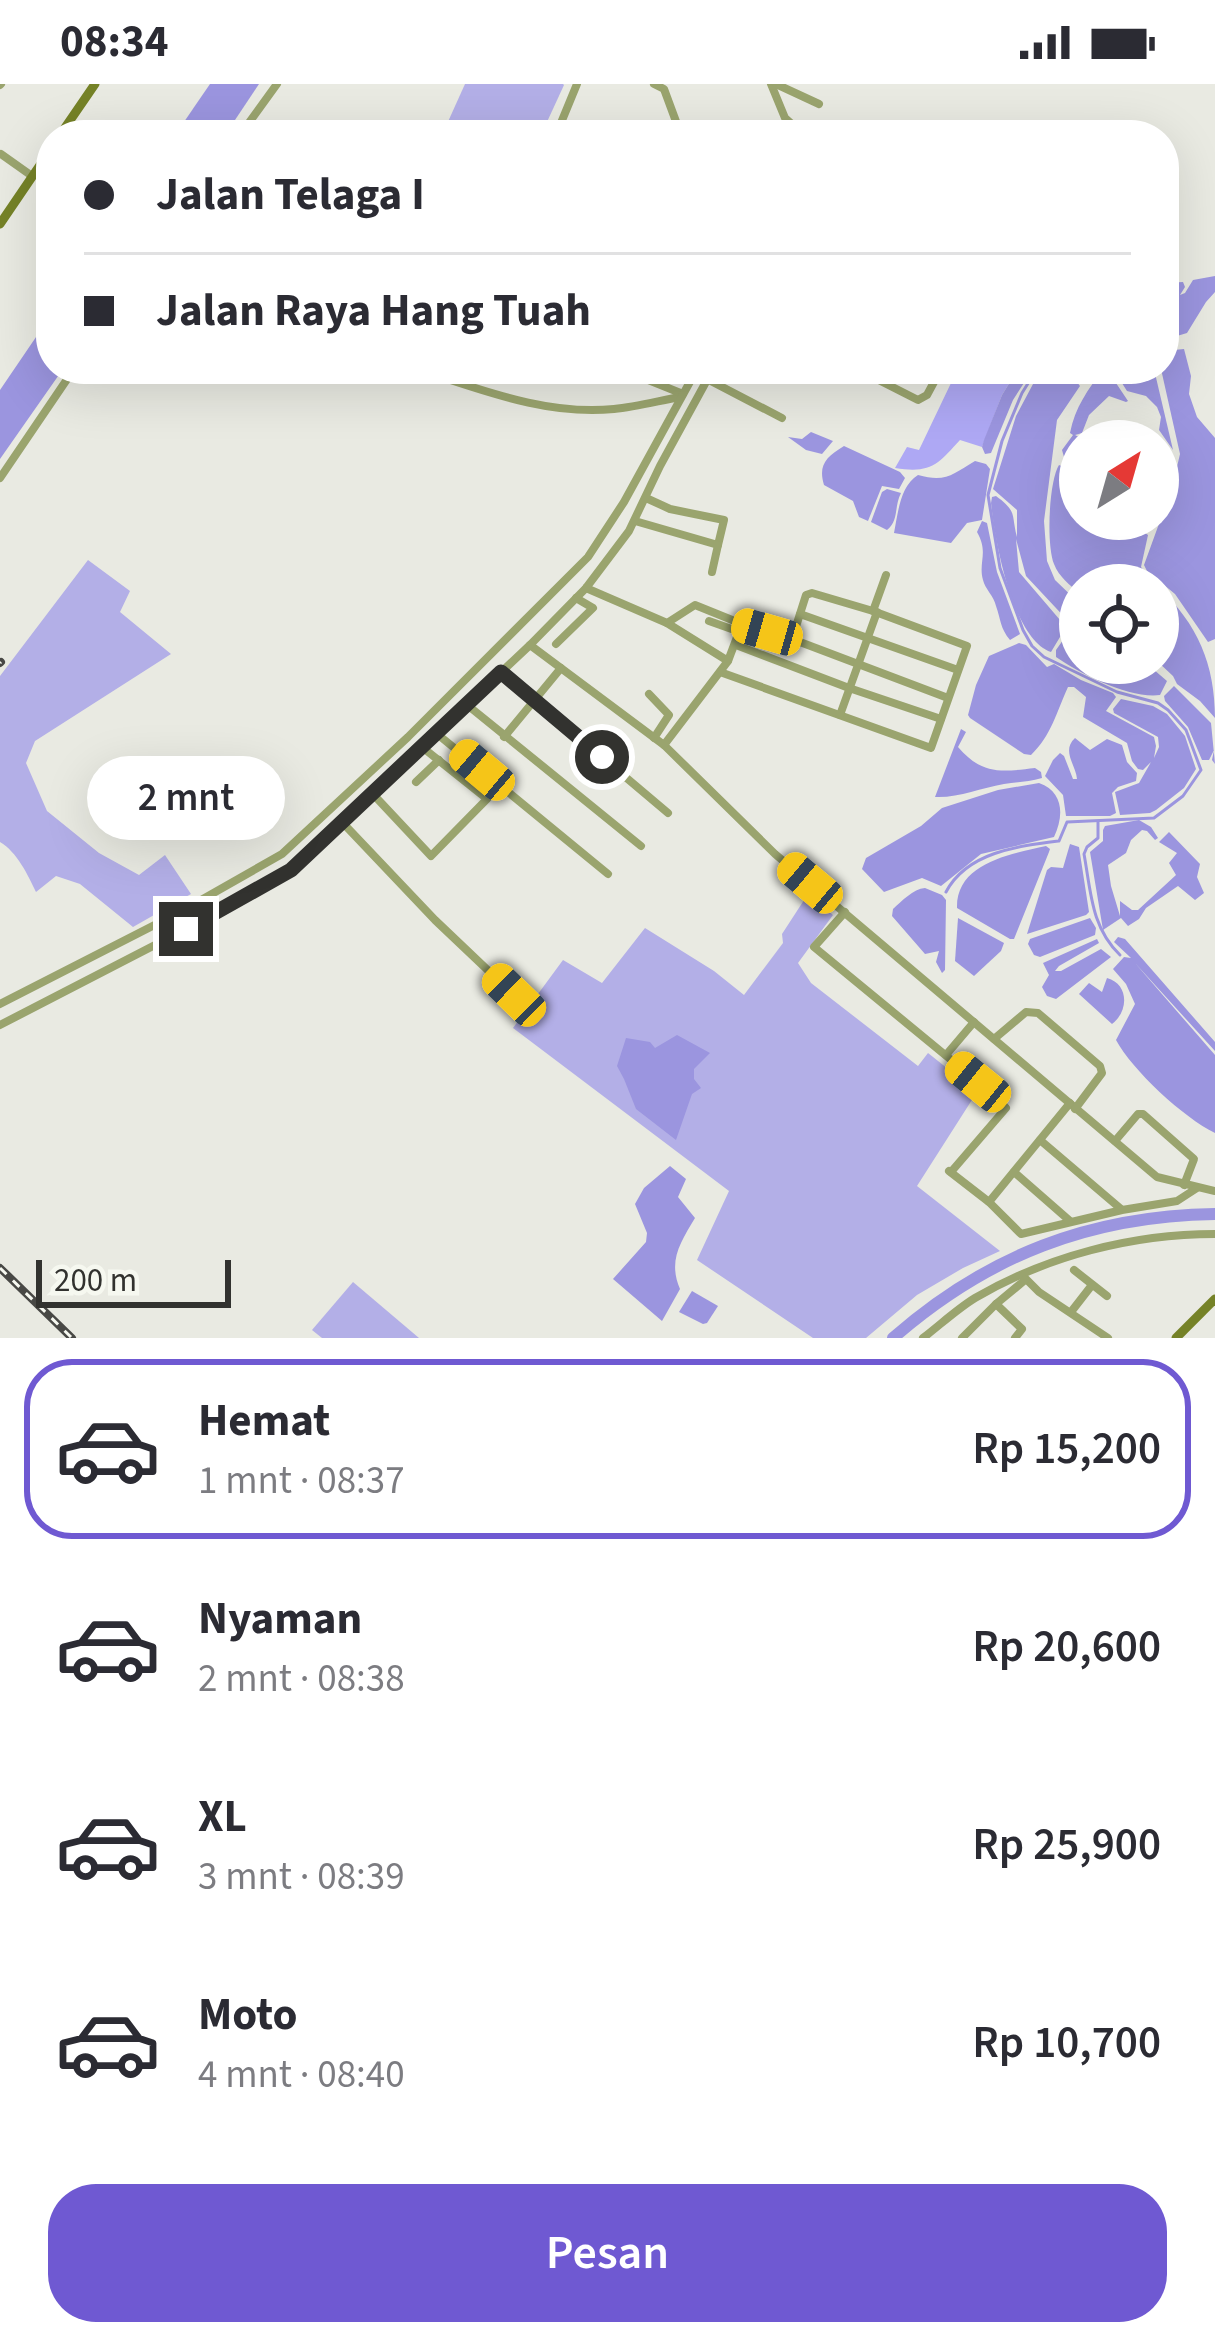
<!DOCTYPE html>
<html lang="id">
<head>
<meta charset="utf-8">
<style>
	body { margin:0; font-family:"Source Sans 3",sans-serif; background:#f2f2f3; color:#2b2b33; height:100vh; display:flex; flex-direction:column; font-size:45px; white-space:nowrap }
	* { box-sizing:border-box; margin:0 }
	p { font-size:39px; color:#7c7c81 }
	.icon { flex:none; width:66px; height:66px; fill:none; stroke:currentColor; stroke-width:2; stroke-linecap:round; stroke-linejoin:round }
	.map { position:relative; height:1254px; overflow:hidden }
	.panel { display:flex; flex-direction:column; background:#fff; flex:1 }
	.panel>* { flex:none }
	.guide { position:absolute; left:36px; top:36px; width:1143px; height:264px; border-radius:48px; box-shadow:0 12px 48px #0002; display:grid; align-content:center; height:264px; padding:0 48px; background:#fff }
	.needle { width:78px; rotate:37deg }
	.tools { position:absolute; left:1059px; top:336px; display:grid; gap:24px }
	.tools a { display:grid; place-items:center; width:120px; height:120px; border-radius:50%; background:#fff; box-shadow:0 12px 48px #0002; font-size:60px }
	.scale { position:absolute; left:36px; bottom:30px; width:195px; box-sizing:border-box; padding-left:12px; border:6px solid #32322f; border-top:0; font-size:33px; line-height:42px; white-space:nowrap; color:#32322f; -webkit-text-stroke:9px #f6f8f0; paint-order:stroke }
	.end { position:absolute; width:54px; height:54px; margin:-27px; border:15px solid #32322f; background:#fff; box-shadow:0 0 0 6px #fff }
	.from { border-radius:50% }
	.bubble { position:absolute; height:84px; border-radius:42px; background:#fff; box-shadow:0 12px 48px #0002; font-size:39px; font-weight:600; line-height:84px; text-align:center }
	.car { position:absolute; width:36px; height:72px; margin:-36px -18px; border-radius:15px; box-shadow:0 0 9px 3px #0007; background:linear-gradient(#f5c518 24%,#345 0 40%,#f5c518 0 76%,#345 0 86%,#f5c518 0) }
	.guide b { display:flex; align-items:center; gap:42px; height:114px; font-size:45px }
	.guide b+b { border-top:3px solid #e1e1e2 }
	.guide i { width:30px; height:30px; background:#2b2b33 }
	ul { padding:21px 0 0; list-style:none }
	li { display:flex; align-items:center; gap:36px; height:180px; margin:0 24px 18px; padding:0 24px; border:6px solid transparent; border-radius:48px }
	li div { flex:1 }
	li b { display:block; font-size:45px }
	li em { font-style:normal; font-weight:600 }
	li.on { border-color:#6f59d2 }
	li>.icon { width:108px; height:108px; stroke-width:1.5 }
	.primary-button { display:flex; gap:24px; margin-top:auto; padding:24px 48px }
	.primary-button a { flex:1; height:138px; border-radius:48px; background:#6f59d2; color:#fff; font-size:48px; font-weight:600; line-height:138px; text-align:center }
	.status { display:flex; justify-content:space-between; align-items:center; height:84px; padding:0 60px; background:#fff; direction:ltr }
	.status svg { height:33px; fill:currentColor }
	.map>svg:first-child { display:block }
</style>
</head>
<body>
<div class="status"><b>08:34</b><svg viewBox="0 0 49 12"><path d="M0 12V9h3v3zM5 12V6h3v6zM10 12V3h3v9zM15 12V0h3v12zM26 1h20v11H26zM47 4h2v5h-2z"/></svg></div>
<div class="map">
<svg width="1215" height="1254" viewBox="0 0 1215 1254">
	<rect width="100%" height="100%" fill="#e9eae2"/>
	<!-- green -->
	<g fill="#b3afe7">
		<path d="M465,0H563L564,1L541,51H442Z"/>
		<path d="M88,476L130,507L120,528L171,570L35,657L26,679L47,727L99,769L139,791L165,771L191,810L133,843L80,800L56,792L36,808C28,791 17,768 0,758V592Z"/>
		<path d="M808,810L833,831L798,879L811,899L918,982L928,969L977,1008L917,1102L1000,1167L963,1184L917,1211L866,1254H813L697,1176L729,1107L513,944L563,876L602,899L645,844L714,887L744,911L783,859L782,850Z"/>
		<path d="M353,1198L419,1254H322L312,1246Z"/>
	</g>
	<!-- forest -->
	<path fill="#aea8f4" d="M946,285H1018L1002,311L982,363L960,356C938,380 931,390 895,384L907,363L919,366L951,299L952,294Z"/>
	<!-- water -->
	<g fill="#9b95df">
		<path d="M210,0H259L225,51H175Z"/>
		<path d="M1215,192V208L1206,218L1187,249L1177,252L1168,259H1164V212L1175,211L1164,209V199L1183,198L1185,203L1180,211L1185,209L1193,196Z"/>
		<path d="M51,231V285H63L0,375V306Z"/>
		<path d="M1184,265L1191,292L1189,310L1197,333L1215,354V555L1208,558L1175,510L1147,487L1144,481L1172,404L1180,370L1161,285H1164V267Z"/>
		<path d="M1018,285H1033L1013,316L991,369L985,370L982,363L984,356L1002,311Z"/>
		<path d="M1041,285H1067L1080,302L1057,336L1044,437L1047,477L1055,496L1080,520V527L1070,539L1026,492L1016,455L1019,488L1066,543L1051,568C1012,554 995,457 991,419L992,413L996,412C1018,428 1011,431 1017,453V426L993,405L1016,332Z"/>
		<path d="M1103,285L1112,293L1128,317L1126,318L1109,312L1089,331L1082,349L1075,351L1086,357H1080V383L1064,373L1062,366L1073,351L1070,349C1075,323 1088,306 1103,285Z"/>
		<path d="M1113,285H1154L1173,366L1159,346L1161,333L1157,323L1146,312L1127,307Z"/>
		<path d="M811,348L833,357L822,370L806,366L788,353L802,355Z"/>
		<path d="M844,362L900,388L905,394L899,405L882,402L868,437L859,433L853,417L824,401C818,381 826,373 844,362Z"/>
		<path d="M975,377L986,380L990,385L982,436L967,439L951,459L894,449C898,429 900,402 918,391C946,399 953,390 975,377Z"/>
		<path d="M1059,381L1080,390V435H1132V440L1148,451L1141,483L1156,501H1080V510C1070,501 1059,493 1054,480C1046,460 1049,397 1059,381Z"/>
		<path d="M887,405L901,409C894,422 899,437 887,446L871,438L882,408Z"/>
		<path d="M982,437L987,439L997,488L1020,550L1010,556C1000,544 1001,536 996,522C994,512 985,505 983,496C978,478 989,469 977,448Z"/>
		<path d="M1158,503C1198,540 1215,581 1215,634L1200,617L1177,600L1173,592L1158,578Z"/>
		<path d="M1080,532V579H1146L1167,597L1160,611C1130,615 1081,590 1056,573V566Z"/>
		<path d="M1019,559L1026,561L1047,583L1054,580L1081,596L1113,609L1116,613L1106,627L1154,653L1156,662L1154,674L1159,663L1158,653L1114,629L1113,625L1121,615L1153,622L1167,630L1185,652L1196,685L1184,704L1156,726L1150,729L1120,731L1115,708L1139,699L1151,678L1143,686L1138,685L1132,677L1127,659L1083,633L1086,613L1074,603H1068C1057,627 1051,652 1031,671L1024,670L970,634L968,631L976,601L989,572Z"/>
		<path d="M1174,602L1211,639L1215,680L1212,676L1214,666L1209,676H1202L1188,643L1165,617L1164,612Z"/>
		<path d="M961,645L966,648L958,663C982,691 1001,688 1035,684L1041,688L1042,694C1028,698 1017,698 1004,700C980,704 959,714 935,713Z"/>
		<path d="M1075,654L1090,666L1107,655L1122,661L1127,678L1137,689L1136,697L1118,703L1112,709L1116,729L1110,732H1066L1063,711L1045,692L1053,676L1060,669L1064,672L1073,695H1077C1076,681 1061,667 1075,654Z"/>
		<path d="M1039,699C1064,708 1064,732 1054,753L981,770L941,802L922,794L884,808L862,785L866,774L921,742L942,724L998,706Z"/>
		<path d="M1139,736L1151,743L1158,754L1155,756L1147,747L1142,746L1131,756L1126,769L1108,781L1111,802L1120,832V817L1132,826H1138L1176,791L1169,779L1177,769L1159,758L1169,748L1200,780L1197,793L1204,809L1195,816L1178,802L1146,824L1139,835L1128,842L1121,834L1103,846L1090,768L1103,757V746L1105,742Z"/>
		<path d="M1070,760L1079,763L1089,828L1086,831L1027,850L1047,786L1051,783L1063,784Z"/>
		<path d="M1046,762L1050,765L1049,768L1014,855H1010L957,824C956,779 1010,770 1046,762Z"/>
		<path d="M925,804L942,811L946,816L945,886L942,889L936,878L939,867L925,870L892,832L893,825C902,817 913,805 925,804Z"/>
		<path d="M958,834L1004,859L1001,867L974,892L955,877Z"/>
		<path d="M1090,834L1096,844L1095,851L1040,873L1034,871L1028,860L1030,855Z"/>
		<path d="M1118,853L1125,855L1215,958V967L1135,879L1215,971V1049C1184,1034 1132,986 1116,956L1135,920L1126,900L1113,885L1124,873L1131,874L1114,858Z"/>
		<path d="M1097,855L1099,859L1059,882L1055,887H1061L1101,865L1111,873L1056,915L1047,912L1042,903L1049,891L1043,879Z"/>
		<path d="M1107,894C1129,900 1129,927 1112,940L1079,910L1089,899L1102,908Z"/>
		<path d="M677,951L710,969L694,985V995L701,1004L692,1010L676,1056L636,1025L624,995L617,982L626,954L650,958L655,964Z"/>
		<path d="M670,1082L686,1095L678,1113L695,1134C680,1159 668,1177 680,1205L662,1237L613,1195L646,1158L647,1149L635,1120L644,1104Z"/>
		<path d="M692,1207L718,1222L707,1239L703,1240L679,1228Z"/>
	</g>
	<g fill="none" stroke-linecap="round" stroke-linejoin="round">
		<!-- stream -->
		<g stroke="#9b95df" stroke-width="3">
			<path d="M1098,738V754L1087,763L1084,770C1091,808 1091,843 1120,871"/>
			<path d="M946,808C967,768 1018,762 1059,757L1067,738L1154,734L1183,712L1201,686L1186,646L1168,626L1158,619L1117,608L1044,573L1032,562L1023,546L1000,484L988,411L1002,357L1022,309L1037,285"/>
		</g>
		<!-- river -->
		<path stroke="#9b95df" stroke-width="12" d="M893,1254C988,1171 1090,1132 1215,1130"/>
		<!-- street -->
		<g stroke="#9aa46e" stroke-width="8">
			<path d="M654,0L664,5L681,51"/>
			<path d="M771,0L785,34L794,42"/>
			<path d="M776,0L819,20"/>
			<path d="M0,1L1,0"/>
			<path d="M240,51L277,0"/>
			<path d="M556,51L577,0"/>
			<path d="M747,51L751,44"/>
			<path d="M1,70L32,92"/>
			<path d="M417,285C480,305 546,332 614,325C636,323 658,317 680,313"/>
			<path d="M621,285L683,310"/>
			<path d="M802,285L808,288"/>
			<path d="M857,285L918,316L927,311L941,285"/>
			<path d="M707,295L782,334"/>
			<path d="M0,394L74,285"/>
			<path d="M646,414L670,425L724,436L718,461"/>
			<path d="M635,437L718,461L712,488"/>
			<path d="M586,504L667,539L695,521L742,540L792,555L948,614"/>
			<path d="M873,527L886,491"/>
			<path d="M800,530L958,586"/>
			<path d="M709,537L740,548"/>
			<path d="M667,539L728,577"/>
			<path d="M556,560L593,524L576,514"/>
			<path d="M530,561L664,661L775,770L1157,1093L1215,1107"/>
			<path d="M736,561L849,604L941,635"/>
			<path d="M501,588L668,729"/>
			<path d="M720,588L931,664L967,562L873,527L812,509L806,511L792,555"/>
			<path d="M649,610L669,631L654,654"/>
			<path d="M466,620L641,762"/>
			<path d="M840,631L877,528"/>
			<path d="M436,649L608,790"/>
			<path d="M504,653L561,584"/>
			<path d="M664,661L728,577L742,540"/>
			<path d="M416,698L439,676"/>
			<path d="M371,708L431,772L487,715L422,663"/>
			<path d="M341,737L435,836L515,912"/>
			<path d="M845,828L814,863L978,998L1006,1024L951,1088"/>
			<path d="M0,920L180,828L282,770L408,653L588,473L624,418L697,285"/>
			<path d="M0,941L186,845L291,786L530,561L586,504L629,447L660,382L713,285"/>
			<path d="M994,955L1026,928L1038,929L1100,982L1102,989L1075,1025"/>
			<path d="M946,971L974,938"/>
			<path d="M1040,1056L1121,1125"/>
			<path d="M1115,1057L1138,1030H1143L1194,1075L1184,1101"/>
			<path d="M949,1087L989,1118L1021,1150L1122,1126L1177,1117L1197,1104"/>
			<path d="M1014,1088L1070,1137"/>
			<path d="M989,1118L1070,1019"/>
			<path d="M1074,1186L1107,1212"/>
			<path d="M1022,1191L1039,1208L1108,1254"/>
			<path d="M996,1220L1022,1245L1015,1254"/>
			<path d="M1071,1228L1092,1201"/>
			<path d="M923,1254C940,1241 957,1225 975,1214C1047,1172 1132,1150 1215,1150"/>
			<path d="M962,1254L996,1220L1025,1196"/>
		</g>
		<!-- secondary -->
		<g stroke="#758227" stroke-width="9">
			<path d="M60,51L95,0"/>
			<path d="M0,140L51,65"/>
			<path d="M1176,1254L1215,1215"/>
		</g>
		<!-- rail casing -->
		<g stroke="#484845" stroke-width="8">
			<g id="rail">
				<path d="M0,579L1,578"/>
				<path d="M0,1184L72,1254"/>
			</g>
		</g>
		<!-- rail -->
		<use href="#rail" stroke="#f6f8f0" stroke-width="3" stroke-dasharray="9" stroke-linecap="butt"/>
	</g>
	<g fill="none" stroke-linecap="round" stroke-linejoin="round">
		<!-- route -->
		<path stroke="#32322f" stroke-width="15" d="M186,845L291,786L501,588L602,673"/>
	</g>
</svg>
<div class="tools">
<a><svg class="needle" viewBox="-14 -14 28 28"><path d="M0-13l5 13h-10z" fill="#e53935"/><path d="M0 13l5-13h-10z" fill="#7c7c81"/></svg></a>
<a><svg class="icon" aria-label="locate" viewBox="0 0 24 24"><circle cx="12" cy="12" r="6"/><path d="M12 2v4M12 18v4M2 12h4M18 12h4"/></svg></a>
</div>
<div class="scale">200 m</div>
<i class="end from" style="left:602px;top:673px"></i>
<i class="end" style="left:186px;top:845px"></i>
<div class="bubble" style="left:87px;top:672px;width:198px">2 mnt</div>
<i class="car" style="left:767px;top:548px;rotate:286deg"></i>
<i class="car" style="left:482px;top:686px;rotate:310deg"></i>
<i class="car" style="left:810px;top:799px;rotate:310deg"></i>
<i class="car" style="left:514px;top:911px;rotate:314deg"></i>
<i class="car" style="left:978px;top:998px;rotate:309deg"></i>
<div class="guide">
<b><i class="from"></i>Jalan Telaga I</b>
<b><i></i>Jalan Raya Hang Tuah</b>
</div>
</div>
<section class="panel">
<ul>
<li class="on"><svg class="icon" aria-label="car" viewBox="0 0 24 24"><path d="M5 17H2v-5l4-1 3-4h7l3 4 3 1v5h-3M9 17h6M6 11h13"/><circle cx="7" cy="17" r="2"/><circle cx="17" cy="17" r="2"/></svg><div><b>Hemat</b><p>1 mnt · 08:37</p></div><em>Rp 15,200</em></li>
<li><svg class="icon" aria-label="car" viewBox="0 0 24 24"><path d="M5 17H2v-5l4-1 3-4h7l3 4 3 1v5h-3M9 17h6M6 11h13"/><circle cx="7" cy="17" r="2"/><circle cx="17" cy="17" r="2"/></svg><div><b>Nyaman</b><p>2 mnt · 08:38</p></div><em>Rp 20,600</em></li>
<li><svg class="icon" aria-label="car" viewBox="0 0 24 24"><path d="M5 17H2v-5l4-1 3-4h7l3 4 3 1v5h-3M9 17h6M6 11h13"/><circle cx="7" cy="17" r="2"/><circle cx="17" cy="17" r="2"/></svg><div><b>XL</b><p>3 mnt · 08:39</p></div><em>Rp 25,900</em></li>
<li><svg class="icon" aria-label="car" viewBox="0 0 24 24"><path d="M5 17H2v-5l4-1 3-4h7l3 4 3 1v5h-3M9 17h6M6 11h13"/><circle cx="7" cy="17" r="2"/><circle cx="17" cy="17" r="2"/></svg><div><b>Moto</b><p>4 mnt · 08:40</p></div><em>Rp 10,700</em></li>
</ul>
<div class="primary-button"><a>Pesan</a></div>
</section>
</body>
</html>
